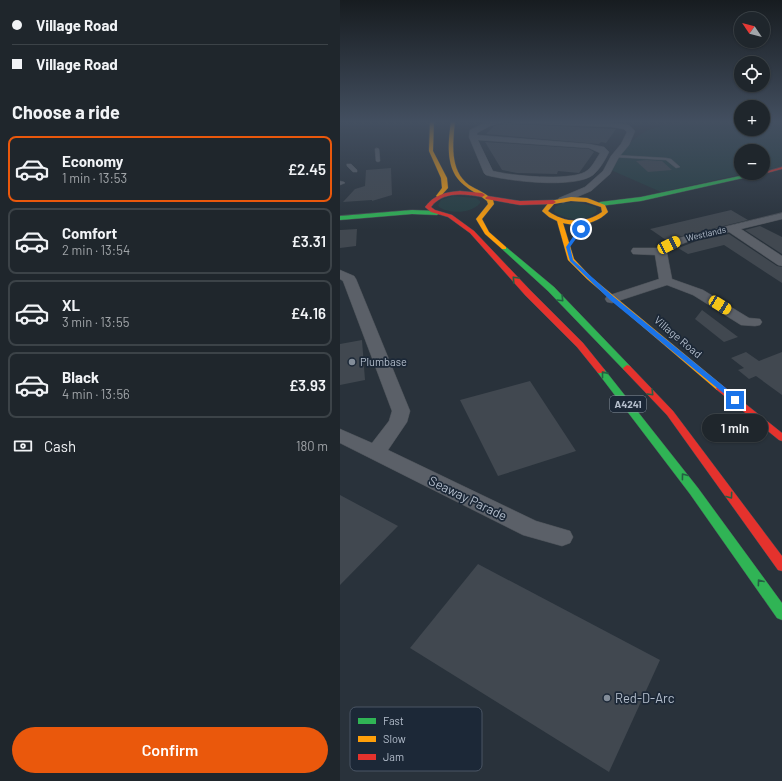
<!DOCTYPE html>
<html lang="en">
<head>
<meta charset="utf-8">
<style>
	body { margin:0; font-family:Barlow,sans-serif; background:#272e34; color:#f1f3f6; height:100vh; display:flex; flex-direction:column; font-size:15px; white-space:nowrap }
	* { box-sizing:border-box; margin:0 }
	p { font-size:13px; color:#a1a5a9 }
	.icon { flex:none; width:22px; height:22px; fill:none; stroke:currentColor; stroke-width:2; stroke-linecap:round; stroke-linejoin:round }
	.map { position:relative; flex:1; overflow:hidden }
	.panel { display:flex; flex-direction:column; background:#1f262c; width:340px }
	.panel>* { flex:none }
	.top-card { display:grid; align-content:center; height:88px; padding:0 12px; background:#1f262c }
	.needle { width:26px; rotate:305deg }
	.controls { position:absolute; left:394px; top:12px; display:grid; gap:8px }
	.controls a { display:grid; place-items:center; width:36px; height:36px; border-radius:50%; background:#1f262c; box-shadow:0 1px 3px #0004,0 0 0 1px #3c4348; font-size:20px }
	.end { position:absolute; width:18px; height:18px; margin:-9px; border:5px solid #1a73e8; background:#fff; box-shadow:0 0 0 2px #fff }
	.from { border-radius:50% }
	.bubble { position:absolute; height:28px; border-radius:14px; background:#1f262c; box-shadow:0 1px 3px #0004,0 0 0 1px #3c4348; font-size:13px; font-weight:600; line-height:28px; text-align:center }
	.car { position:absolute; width:12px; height:24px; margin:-12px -6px; border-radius:5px; box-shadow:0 0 3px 1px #0007; background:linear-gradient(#f5c518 24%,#345 0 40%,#f5c518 0 76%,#345 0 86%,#f5c518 0) }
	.top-card b { display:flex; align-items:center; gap:14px; height:38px; font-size:15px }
	.top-card b+b { border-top:1px solid #3c4348 }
	.top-card i { width:10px; height:10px; background:#f1f3f6 }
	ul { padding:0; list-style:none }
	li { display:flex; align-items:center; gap:12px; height:66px; margin:0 8px 6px; padding:0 4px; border:2px solid #3c4348; border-radius:8px }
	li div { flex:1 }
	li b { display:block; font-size:15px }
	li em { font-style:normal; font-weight:600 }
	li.selected { border-color:#ea580c }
	li>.icon { width:36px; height:36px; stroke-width:1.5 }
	h2 { padding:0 12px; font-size:18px; line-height:48px }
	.pay { display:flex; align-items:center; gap:10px; height:44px; padding:0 12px; font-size:15px }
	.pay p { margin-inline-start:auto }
	.action { display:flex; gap:8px; margin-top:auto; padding:8px 12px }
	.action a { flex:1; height:46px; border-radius:24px; background:#ea580c; color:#fff; font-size:16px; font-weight:600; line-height:46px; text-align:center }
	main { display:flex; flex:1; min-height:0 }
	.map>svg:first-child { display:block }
</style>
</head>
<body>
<main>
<section class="panel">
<div class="top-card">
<b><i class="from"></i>Village Road</b>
<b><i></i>Village Road</b>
</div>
<h2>Choose a ride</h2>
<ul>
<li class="selected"><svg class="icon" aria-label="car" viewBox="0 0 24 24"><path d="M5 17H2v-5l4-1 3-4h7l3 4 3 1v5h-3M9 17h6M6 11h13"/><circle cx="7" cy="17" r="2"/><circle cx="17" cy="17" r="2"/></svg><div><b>Economy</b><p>1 min · 13:53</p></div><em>£2.45</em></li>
<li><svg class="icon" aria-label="car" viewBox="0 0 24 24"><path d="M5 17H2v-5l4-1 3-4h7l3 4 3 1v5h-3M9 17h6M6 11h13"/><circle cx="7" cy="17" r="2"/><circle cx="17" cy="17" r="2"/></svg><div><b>Comfort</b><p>2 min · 13:54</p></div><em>£3.31</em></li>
<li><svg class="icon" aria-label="car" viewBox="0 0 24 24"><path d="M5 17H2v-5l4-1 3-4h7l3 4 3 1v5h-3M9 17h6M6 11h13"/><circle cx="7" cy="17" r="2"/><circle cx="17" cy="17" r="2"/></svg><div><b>XL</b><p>3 min · 13:55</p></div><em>£4.16</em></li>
<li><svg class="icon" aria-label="car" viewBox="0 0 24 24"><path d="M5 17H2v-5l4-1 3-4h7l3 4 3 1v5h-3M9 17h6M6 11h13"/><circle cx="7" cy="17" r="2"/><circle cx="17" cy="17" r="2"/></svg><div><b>Black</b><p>4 min · 13:56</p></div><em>£3.93</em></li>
</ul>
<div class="pay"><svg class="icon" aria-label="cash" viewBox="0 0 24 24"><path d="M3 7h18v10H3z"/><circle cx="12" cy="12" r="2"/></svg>Cash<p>180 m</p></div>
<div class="action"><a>Confirm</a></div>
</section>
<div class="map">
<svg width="442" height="781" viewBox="0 0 442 781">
	<rect width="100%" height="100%" fill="#29323b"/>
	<!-- green -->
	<g fill="#263e42">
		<path d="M346,121H401V129H423V121H442V166L423,170V151H401V173H408L321,192L271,170C278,153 290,140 306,131C316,126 335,124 346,121Z"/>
		<path d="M113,196L136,198L140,201V203C131,214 109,214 99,207L98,205L101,200Z"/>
		<path d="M238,202L256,207L257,211C248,223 224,220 214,212L215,207L222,203Z"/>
	</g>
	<!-- building -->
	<g fill="#414850">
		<path d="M166,123L176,124L276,129L266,143L261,142L259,144L146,134L154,126Z"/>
		<path d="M145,142L249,149L254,152L239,173L218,171L217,174L177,173L162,170Z"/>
		<path d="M306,160L322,161L332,170L308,172L296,161Z"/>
		<path d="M51,168L52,195L32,201V200L3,202L15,189L25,186L26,170Z"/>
		<path d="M391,210L408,220L326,240L310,229Z"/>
		<path d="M420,226L442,237V254L405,230Z"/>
		<path d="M17,229L16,246L0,248V230Z"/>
		<path d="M389,234L437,266L442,267V283L384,245L348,254L338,248L357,241Z"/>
		<path d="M362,310L398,337L384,342L355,319Z"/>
		<path d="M22,340L25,380L0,385V344Z"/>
		<path d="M406,352L419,361L442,352V395L416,376L409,379L398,370L404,368L391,358Z"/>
		<path d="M190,381L236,451L158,476L120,400Z"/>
		<path d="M0,495L58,526L0,585Z"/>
		<path d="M138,564L320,660L269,772L70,648Z"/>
	</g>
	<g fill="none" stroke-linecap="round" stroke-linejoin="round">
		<!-- lane casing -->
		<g stroke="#484e55" stroke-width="1">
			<g id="lane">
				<path d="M37,148L39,149L40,161L38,162L36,161L35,149Z"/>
				<path d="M275,155L326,158L331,159L340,167L336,168L326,160L273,157Z"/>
				<path d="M7,164H11L17,170V172H13L7,166Z"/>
				<path d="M0,181L4,182L5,183L0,185Z"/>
			</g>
		</g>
		<!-- street casing -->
		<g stroke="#484e55" stroke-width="1">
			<g id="street">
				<path d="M149,121H167L150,126L137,133V135L249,144L264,147L269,152C265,160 260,169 253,175C234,189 168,181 146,175L144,173L129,137L130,130ZM138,140L249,148L260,153C256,159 252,168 245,172C228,181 172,176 153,171Z"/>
				<path d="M172,121L272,123L289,125L295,131L289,145L279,157L270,174L251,191L223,203L218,200L219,198L245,187L263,171L271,156L281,144L287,132L284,129L272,127L176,123Z"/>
				<path d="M442,213V219L401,229L442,256V266L438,265L389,232C369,237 343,239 327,253L332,279L363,290L409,318L420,319L422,322L420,325L415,326L401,325L353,295L327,285L272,303L267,302L265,299L267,296L319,279L315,255L293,254L291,251L293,248H318L325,242L334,239Z"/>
				<path d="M0,270L14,276L16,279L70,411L67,422L48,450L196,521L230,531L233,537L230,543L222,546L183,535L0,443V429L32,443L49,421L52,411L3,281L0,279Z"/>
			</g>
		</g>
		<!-- fast casing -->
		<g stroke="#484e55" stroke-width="1">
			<g id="fast">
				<path d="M423,172V174H421L301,201L260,206L257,204L260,202L301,197L414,173Z"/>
				<path d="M72,210L97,211L100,213L97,215L72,214L0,220V216Z"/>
				<path d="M162,247H166L214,287L290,366L291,368L290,370H284L208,291L162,249Z"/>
				<path d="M261,368L264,369L358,488L442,603V620L437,618L350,494L258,373L257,371Z"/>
			</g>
		</g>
		<!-- slow casing -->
		<g stroke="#484e55" stroke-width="1">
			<g id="slow">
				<path d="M90,121H94L93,151L107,178L108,188L99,198L96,196L102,188L101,178L89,151Z"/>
				<path d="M111,121H115C113,143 109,170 129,185C137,190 146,193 153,200L154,204L142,219L149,232L166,247V249H162L145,234L136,219L148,204L147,201C140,195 131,191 124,185C105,170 108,143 111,121Z"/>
				<path d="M231,197L247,198L265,205L268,212C256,224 239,227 223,223L234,259L251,277L383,386L384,388L383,390H377L247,279L228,260L217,221L209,217L202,211L210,201ZM231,201L246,202L261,207L262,212C245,224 224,223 208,211L214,204Z"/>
			</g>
		</g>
		<!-- jam casing -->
		<g stroke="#484e55" stroke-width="1">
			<g id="jam">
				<path d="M442,167V169L423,174L421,173Z"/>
				<path d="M120,191L142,193L145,195L142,197C124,194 103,191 91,207L95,210L112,215L134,231L191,291L243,343L264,369L265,371L264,373H258L237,347L185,295L130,233L108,217L91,212L85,207C94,195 105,192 120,191Z"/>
				<path d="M148,196L180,201L213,200L216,202L213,204L180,205L146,199L145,198Z"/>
				<path d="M287,365L290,366L333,411L442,556V571L438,570L327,415L284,370L283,368Z"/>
				<path d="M380,385L383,386L442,433V441L439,440L377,390L376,388Z"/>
			</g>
		</g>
		<!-- lane -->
		<use href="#lane" fill="#5b6068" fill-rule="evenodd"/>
		<!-- street -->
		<use href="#street" fill="#5b6068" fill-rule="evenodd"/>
		<!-- fast -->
		<use href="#fast" fill="#30b455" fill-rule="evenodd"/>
		<!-- slow -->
		<use href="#slow" fill="#ff9f0a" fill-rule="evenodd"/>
		<!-- jam -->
		<use href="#jam" fill="#e5322d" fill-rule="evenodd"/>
	</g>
	<!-- one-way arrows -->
	<defs><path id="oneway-chevron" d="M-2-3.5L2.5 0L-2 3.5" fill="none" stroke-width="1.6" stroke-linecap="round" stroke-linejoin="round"/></defs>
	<g stroke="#246043">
		<use href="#oneway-chevron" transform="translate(175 279) rotate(-133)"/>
		<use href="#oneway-chevron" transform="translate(221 299) rotate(46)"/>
		<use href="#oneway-chevron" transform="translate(264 374) rotate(-129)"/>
		<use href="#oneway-chevron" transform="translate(311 393) rotate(46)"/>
		<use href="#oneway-chevron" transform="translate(344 476) rotate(-127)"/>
		<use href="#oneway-chevron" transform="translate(390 496) rotate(54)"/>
		<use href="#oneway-chevron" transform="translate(420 582) rotate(-126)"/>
	</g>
	<!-- sky -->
	<linearGradient id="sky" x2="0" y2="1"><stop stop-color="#171c20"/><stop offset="0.53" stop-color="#434f60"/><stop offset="1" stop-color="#434f60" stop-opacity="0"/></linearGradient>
	<rect width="442" height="230" fill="url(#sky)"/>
	<!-- route -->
	<path fill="#1a73e8" d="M239,228L243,229L230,247L233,260L274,297L398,398V401H393L270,300L230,261L226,247Z"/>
	<!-- markers -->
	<g fill="#838d99" stroke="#1c2837" stroke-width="1.5">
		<circle cx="12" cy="362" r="4"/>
		<circle cx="267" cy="698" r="4"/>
	</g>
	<g text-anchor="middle" stroke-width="3.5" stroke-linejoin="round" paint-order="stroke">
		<!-- far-street labels -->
		<g font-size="9" fill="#b4becc" stroke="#1c2837">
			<text transform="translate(366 234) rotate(-13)" y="3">Westlands</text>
		</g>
		<!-- shield labels -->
		<rect fill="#1c2837" stroke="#86919f" stroke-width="1" x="270" y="396" width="36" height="16" rx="3"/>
		<g font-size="10" font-weight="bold" fill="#b4becc">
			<text x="288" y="408">A4241</text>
		</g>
		<!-- street labels -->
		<g font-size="11" fill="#b4becc" stroke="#1c2837">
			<text transform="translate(338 337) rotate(40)" y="4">Village Road</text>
		</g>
		<!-- poi labels -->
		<g font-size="11" fill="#b4becc" stroke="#1c2837" text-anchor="start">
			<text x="20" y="366">Plumbase</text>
		</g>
		<!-- near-street labels -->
		<g font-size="13" fill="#b4becc" stroke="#1c2837">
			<text transform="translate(128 498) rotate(26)" y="5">Seaway Parade</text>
		</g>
		<!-- near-poi labels -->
		<g font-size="13" fill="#b4becc" stroke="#1c2837" text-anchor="start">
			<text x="275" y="703">Red-D-Arc</text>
		</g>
	</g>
	<!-- legend -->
	<rect x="10" y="707" width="132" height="64" rx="6" fill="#1c2837" stroke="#4a5564" stroke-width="1"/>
	<rect x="18" y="718" width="18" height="6" fill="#30b455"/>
	<rect x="18" y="736" width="18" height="6" fill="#ff9f0a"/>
	<rect x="18" y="754" width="18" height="6" fill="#e5322d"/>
	<g font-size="11" fill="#b4becc">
		<text x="43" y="725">Fast</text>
		<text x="43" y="743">Slow</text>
		<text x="43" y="761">Jam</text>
	</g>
</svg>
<div class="controls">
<a><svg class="needle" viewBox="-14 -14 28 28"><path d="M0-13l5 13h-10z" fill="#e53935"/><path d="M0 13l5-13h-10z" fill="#a1a5a9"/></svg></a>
<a><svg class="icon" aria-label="locate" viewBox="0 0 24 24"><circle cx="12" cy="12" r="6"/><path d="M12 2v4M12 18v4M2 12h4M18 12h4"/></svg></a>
<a>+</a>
<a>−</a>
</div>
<i class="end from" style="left:241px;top:229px"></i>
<i class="end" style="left:395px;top:400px"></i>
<div class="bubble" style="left:362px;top:414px;width:66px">1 min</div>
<i class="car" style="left:329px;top:245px;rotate:64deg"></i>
<i class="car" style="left:380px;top:305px;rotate:122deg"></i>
</div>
</main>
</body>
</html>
